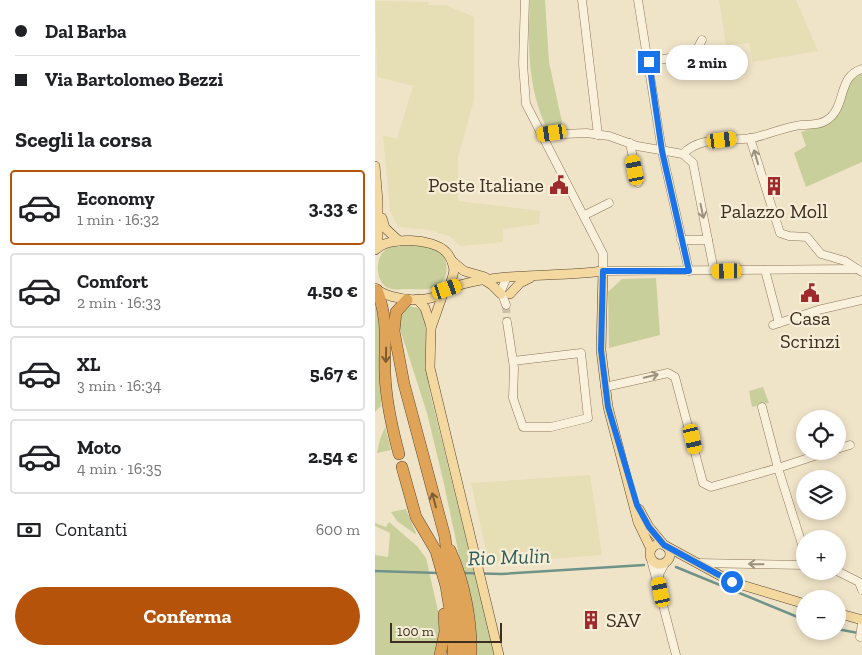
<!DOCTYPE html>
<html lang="it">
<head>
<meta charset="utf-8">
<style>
	body { margin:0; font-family:"Zilla Slab",serif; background:#f2f2f2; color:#202124; height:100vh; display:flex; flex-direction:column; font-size:19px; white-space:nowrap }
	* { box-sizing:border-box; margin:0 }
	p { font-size:16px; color:#757577 }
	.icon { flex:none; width:28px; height:28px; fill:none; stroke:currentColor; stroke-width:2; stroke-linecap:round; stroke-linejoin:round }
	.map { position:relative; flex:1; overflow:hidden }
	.details { display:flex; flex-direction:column; background:#fff; width:375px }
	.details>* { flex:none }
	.top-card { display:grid; align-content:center; height:110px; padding:0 15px; background:#fff }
	.controls { position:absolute; left:421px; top:410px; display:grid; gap:10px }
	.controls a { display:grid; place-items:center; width:50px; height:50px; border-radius:50%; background:#fff; box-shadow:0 2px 8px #0003; font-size:25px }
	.scale { position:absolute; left:15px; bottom:12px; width:112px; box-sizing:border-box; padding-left:5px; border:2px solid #3d2e20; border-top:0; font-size:14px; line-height:18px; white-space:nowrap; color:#3d2e20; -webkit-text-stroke:4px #f7eed8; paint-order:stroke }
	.end { position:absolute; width:22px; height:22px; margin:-11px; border:6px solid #1a73e8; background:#fff; box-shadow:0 0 0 2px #fff }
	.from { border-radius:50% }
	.bubble { position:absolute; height:35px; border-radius:18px; background:#fff; box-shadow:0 2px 8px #0003; font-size:16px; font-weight:800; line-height:35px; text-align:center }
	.car { position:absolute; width:15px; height:30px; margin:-15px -8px; border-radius:6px; box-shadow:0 0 4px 1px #0007; background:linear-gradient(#f5c518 24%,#345 0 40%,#f5c518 0 76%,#345 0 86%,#f5c518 0) }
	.top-card b { display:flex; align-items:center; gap:18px; height:48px; font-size:19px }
	.top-card b+b { border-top:1px solid #e0e0e0 }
	.top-card i { width:12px; height:12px; background:#202124 }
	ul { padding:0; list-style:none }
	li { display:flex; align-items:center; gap:15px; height:75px; margin:0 10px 8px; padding:0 5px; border:2px solid #e0e0e0; border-radius:5px }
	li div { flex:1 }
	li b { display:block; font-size:19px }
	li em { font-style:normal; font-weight:800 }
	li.active { border-color:#b45309 }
	li>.icon { width:45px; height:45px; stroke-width:1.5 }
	h2 { padding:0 15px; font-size:22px; line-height:60px }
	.pay { display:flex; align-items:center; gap:12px; height:55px; padding:0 15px; font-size:19px }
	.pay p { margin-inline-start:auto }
	.primary-button { display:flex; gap:10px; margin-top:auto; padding:10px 15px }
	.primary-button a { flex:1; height:58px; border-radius:30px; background:#b45309; color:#fff; font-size:20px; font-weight:800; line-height:58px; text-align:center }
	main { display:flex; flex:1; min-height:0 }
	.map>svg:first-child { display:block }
</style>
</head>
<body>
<main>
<section class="details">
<div class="top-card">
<b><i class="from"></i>Dal Barba</b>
<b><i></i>Via Bartolomeo Bezzi</b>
</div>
<h2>Scegli la corsa</h2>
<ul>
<li class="active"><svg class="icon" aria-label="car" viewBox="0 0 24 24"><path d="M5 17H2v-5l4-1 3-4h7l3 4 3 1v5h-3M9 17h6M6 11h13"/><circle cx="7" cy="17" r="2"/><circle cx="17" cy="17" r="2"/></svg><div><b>Economy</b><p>1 min · 16:32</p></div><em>3.33 €</em></li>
<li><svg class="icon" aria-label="car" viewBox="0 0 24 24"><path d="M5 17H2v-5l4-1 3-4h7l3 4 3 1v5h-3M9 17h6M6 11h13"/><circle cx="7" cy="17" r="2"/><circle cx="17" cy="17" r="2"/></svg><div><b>Comfort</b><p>2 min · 16:33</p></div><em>4.50 €</em></li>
<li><svg class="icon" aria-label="car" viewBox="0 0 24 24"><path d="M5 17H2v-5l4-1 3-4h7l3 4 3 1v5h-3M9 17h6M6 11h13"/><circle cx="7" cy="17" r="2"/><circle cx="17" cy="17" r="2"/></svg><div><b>XL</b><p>3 min · 16:34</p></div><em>5.67 €</em></li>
<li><svg class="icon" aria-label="car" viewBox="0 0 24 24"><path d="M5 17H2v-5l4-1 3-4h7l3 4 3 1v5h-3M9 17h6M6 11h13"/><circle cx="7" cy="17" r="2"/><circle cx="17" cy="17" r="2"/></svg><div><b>Moto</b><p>4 min · 16:35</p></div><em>2.54 €</em></li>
</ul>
<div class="pay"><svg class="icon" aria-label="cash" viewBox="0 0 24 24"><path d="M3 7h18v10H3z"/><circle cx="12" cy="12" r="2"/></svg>Contanti<p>600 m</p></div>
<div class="primary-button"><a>Conferma</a></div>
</section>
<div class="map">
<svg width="487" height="655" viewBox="0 0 487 655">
	<rect width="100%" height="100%" fill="#f0e4c8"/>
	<!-- farmland -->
	<g fill="#e6deb5">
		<path d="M344,0H421L443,51L378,62L374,43L351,45Z"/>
		<path d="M0,1L54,2L53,5H71L99,17V100L83,157V201L165,211L164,224L128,229V242L86,246L74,236L54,230L23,227L15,211L8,135L22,139L38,86L2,77Z"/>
		<path d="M215,475L227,555L114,564L96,483Z"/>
	</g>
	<!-- green -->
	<g fill="#c9cf9b">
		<path d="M155,0H170L174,62L188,127L172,129C152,86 153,46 155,0Z"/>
		<path d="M487,72V162L431,187L419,153L431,146L426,132C439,127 455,123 464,112C475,98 466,83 487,72Z"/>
		<path d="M34,245C43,246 56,245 64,251C76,261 74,284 57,288C50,290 41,289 34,289C26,289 18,291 11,287C0,278 0,258 11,249C17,246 27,246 34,245Z"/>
		<path d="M281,278L285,335L234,348L233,292L247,279Z"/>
		<path d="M0,306L4,309L6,406L0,412Z"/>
		<path d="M34,306L43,308L48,312L51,325L52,373L55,393L120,655H99L90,583L69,484L52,413L23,323C23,315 27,309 34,306Z"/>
		<path d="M388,387L394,403L377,407L374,391Z"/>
		<path d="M10,427L16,450L2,453L5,439Z"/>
		<path d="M31,509L41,533L40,534L22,521L16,512Z"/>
		<path d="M14,522L42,546L51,558L66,624V632L60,655H0V555L13,557L15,533L0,526V523L11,527Z"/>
	</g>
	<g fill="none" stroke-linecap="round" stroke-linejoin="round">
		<!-- stream -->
		<g stroke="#6f938a" stroke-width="2.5">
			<path d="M301,567L430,620"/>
			<path d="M0,571L63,573"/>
			<path d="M89,573L127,574L269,565"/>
			<path d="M462,629L483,633"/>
		</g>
		<!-- minor-tunnel -->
		<path stroke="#ccc0a6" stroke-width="8" stroke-dasharray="8 4" stroke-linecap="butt" d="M131,305L132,322"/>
		<!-- minor casing -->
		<g stroke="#8d765c" stroke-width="9">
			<g id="minor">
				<path d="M150,0L148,64L151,104L224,246L228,254V271L482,269"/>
				<path d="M207,0L223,135"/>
				<path d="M263,0L287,151L314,271"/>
				<path d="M274,62L320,53L327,40"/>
				<path d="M166,135L211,133L234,136L262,146L308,154L318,163L339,271"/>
				<path d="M375,138L405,233L414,236L432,237L446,254L470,261L487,272"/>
				<path d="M255,143L263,183"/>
				<path d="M308,154C326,135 354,142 377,138C393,135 409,127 426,125C435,124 443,126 452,120C472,107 462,76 487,69"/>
				<path d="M210,215L234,203"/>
				<path d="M306,240H333"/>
				<path d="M390,270L404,323"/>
				<path d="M131,305L126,291L131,279"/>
				<path d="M132,322L139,368L138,398L148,427H176L213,418L206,353L138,361"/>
				<path d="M398,325L443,310L487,300"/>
				<path d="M230,387L293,373L300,377L328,483L336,487L403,468L430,554"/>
				<path d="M387,407L403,468L455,451"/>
				<path d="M462,449L475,445"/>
				<path d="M276,559L301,655"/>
				<path d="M323,563L430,565"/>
				<path d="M462,571L484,582L487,590"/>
				<path d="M285,585L284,574L290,563"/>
				<path d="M485,637L487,623"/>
			</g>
		</g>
		<!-- major casing -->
		<g stroke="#5b4430" stroke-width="10">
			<g id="major">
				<path d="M0,166L3,201V248"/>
				<path d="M7,218L10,228L24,241"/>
				<path d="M0,250C13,236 58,238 71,252C76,257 78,264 79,270C78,275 77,281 74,286C62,306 16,302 0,288"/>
				<path d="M77,261L89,271L110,277"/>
				<path d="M109,280L117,285L126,294"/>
				<path d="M72,289C121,271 177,278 228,271L226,350L233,407L263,522L276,549"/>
				<path d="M69,291L56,328L55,368L124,655"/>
				<path d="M135,294L145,283L155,278"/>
				<path d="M42,299L50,308L56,327"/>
				<path d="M264,509L274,527L289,545L357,582L430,604"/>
				<circle cx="285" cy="554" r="10"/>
				<path d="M462,613L487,620"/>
			</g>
		</g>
		<!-- highway casing -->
		<g stroke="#5b4430" stroke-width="12">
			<g id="highway">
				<path d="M2,290C14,322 9,342 10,374C11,401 17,428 24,454"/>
				<path d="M32,300L21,312L19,331L29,384L70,537L73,565L86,621V655"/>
				<path d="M27,467L41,517L61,551L71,586L79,634L78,655"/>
				<path d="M75,550C89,581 97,620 96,655"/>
				<path d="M65,655L70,632L69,614"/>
			</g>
		</g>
		<!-- minor -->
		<use href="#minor" stroke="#faf1dc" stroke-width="8"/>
		<!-- major -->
		<use href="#major" stroke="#f3d9a0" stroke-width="9"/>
		<!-- highway -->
		<use href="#highway" stroke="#e0a458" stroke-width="11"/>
	</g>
	<!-- one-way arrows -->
	<defs><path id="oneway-shaft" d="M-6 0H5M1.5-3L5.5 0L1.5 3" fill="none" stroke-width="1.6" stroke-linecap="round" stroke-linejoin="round" transform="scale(1.25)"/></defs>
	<g stroke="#9c907e">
		<use href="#oneway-shaft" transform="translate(381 157) rotate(-106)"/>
		<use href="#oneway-shaft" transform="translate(327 211) rotate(78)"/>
		<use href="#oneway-shaft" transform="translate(276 376) rotate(-13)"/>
		<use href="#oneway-shaft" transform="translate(381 564) rotate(-179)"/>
	</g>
	<g stroke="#7e5d36">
		<use href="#oneway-shaft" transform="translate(11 355) rotate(91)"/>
		<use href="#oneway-shaft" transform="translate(59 500) rotate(-105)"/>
	</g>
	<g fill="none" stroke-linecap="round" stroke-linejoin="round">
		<!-- route -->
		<path stroke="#1a73e8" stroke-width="6" d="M274,62L287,151L314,271H228L226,350L233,407L262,505L274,527L289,545L357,582"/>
	</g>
	<!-- icons -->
	<defs>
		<g id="civic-bare" transform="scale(1.5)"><path d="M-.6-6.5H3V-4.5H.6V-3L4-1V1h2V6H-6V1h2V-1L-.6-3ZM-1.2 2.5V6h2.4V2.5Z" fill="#9e2a2b" stroke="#f7eed8" stroke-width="2.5" paint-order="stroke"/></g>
		<g id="building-bare" transform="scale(1.5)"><path d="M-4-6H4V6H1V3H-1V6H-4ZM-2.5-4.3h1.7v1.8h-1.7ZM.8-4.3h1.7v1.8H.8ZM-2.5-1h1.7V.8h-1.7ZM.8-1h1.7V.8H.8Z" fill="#9e2a2b" stroke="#f7eed8" stroke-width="2.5" paint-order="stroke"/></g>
	</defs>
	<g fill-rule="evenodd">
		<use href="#civic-bare" x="184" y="185"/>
		<use href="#building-bare" x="399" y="186"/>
		<use href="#civic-bare" x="435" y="293"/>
		<use href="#building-bare" x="216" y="620"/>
	</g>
	<g text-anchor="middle" stroke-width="4.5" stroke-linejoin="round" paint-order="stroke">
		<!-- poi labels -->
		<g font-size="20" fill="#3d2e20" stroke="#f7eed8">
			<text x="169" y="192" text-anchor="end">Poste Italiane</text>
			<text x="399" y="218">Palazzo Moll</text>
			<text x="435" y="325">Casa<tspan x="435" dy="23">Scrinzi</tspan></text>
			<text x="231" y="627" text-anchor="start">SAV</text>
		</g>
		<!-- water labels -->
		<g font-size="21" font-style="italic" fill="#2f5d5a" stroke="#f7eed8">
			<text transform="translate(134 557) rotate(-2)" y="7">Rio Mulin</text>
		</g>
	</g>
</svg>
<div class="controls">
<a><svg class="icon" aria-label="locate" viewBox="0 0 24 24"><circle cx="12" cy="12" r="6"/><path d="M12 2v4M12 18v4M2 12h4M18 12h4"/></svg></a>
<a><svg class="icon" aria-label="layers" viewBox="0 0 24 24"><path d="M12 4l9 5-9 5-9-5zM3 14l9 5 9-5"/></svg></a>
<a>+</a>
<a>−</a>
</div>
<div class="scale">100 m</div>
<i class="end from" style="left:357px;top:582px"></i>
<i class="end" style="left:274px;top:62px"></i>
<div class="bubble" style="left:291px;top:45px;width:82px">2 min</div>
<i class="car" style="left:177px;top:133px;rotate:262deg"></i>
<i class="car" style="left:347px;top:140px;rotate:83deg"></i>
<i class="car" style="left:260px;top:170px;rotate:349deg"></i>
<i class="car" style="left:352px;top:271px;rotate:269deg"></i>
<i class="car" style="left:72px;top:289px;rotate:71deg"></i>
<i class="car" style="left:318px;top:439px;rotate:167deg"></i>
<i class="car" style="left:286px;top:592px;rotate:348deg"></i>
</div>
</main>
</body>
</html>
